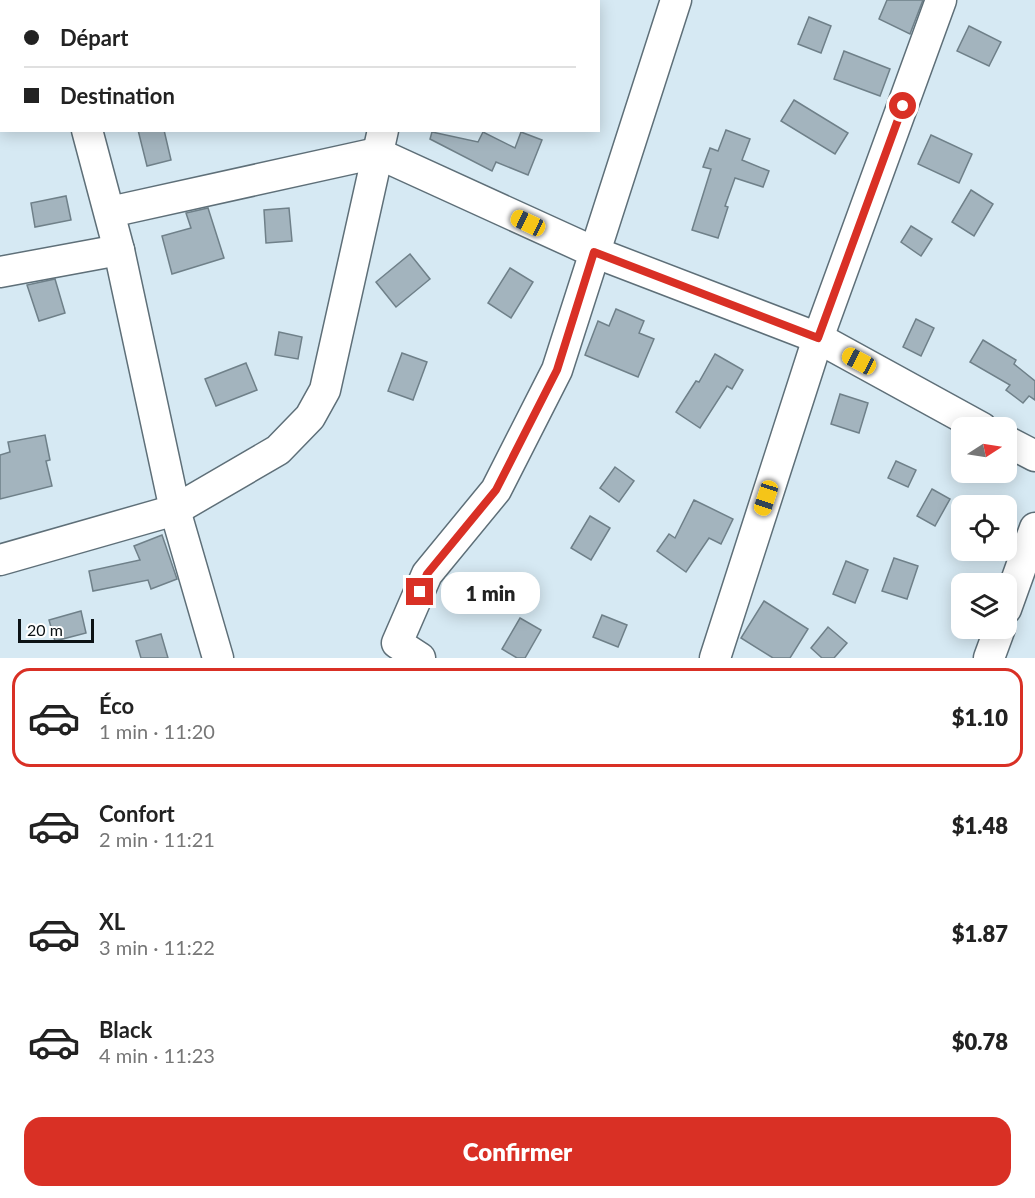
<!DOCTYPE html>
<html lang="fr">
<head>
<meta charset="utf-8">
<style>
	body { margin:0; font-family:Lato,sans-serif; background:#f2f2f2; color:#222; height:100vh; display:flex; flex-direction:column; font-size:22px; white-space:nowrap }
	* { box-sizing:border-box; margin:0 }
	p { font-size:20px; color:#767676 }
	.icon { flex:none; width:33px; height:33px; fill:none; stroke:currentColor; stroke-width:2; stroke-linecap:round; stroke-linejoin:round }
	.map { position:relative; height:658px; overflow:hidden }
	.side { display:flex; flex-direction:column; background:#fff; flex:1 }
	.side>* { flex:none }
	.banner { position:absolute; left:0px; top:0px; width:600px; height:132px; box-shadow:0 3px 15px #0003; display:grid; align-content:center; height:132px; padding:0 24px; background:#fff }
	.needle { width:39px; rotate:78deg }
	.controls { position:absolute; left:951px; top:417px; display:grid; gap:12px }
	.controls a { display:grid; place-items:center; width:66px; height:66px; border-radius:12px; background:#fff; box-shadow:0 3px 15px #0003; font-size:30px }
	.scale { position:absolute; left:18px; bottom:15px; width:76px; box-sizing:border-box; padding-left:6px; border:3px solid #0c1215; border-top:0; font-size:16px; line-height:21px; white-space:nowrap; color:#0c1215; -webkit-text-stroke:4px #fff; paint-order:stroke }
	.end { position:absolute; width:27px; height:27px; margin:-14px; border:8px solid #d93025; background:#fff; box-shadow:0 0 0 3px #fff }
	.from { border-radius:50% }
	.bubble { position:absolute; height:42px; border-radius:18px; background:#fff; box-shadow:0 3px 15px #0003; font-size:20px; font-weight:800; line-height:42px; text-align:center }
	.car { position:absolute; width:18px; height:36px; margin:-18px -9px; border-radius:8px; box-shadow:0 0 4px 2px #0007; background:linear-gradient(#f5c518 24%,#345 0 40%,#f5c518 0 76%,#345 0 86%,#f5c518 0) }
	.banner b { display:flex; align-items:center; gap:21px; height:57px; font-size:22px }
	.banner b+b { border-top:2px solid #e0e0e0 }
	.banner i { width:15px; height:15px; background:#222 }
	ul { padding:10px 0 0; list-style:none }
	li { display:flex; align-items:center; gap:18px; height:99px; margin:0 12px 9px; padding:0 12px; border:3px solid transparent; border-radius:18px }
	li div { flex:1 }
	li b { display:block; font-size:22px }
	li em { font-style:normal; font-weight:800 }
	li.current { border-color:#d93025 }
	li>.icon { width:54px; height:54px; stroke-width:1.5 }
	.primary-button { display:flex; gap:12px; margin-top:auto; padding:12px 24px }
	.primary-button a { flex:1; height:69px; border-radius:18px; background:#d93025; color:#fff; font-size:24px; font-weight:800; line-height:69px; text-align:center }
	.map>svg:first-child { display:block }
</style>
</head>
<body>
<div class="map">
<svg width="1035" height="658" viewBox="0 0 1035 658">
	<rect width="100%" height="100%" fill="#d6e9f3"/>
	<!-- building -->
	<g fill="#a3b4be" stroke="#6f8089" stroke-width="1.5">
		<path d="M887,0H923L910,34L879,19Z"/>
		<path d="M809,17L831,26L821,53L798,44Z"/>
		<path d="M969,26L1001,42L989,66L957,51Z"/>
		<path d="M844,51L890,69L880,96L834,79Z"/>
		<path d="M794,100L848,133L835,154L781,121Z"/>
		<path d="M138,130H164L171,160L147,166Z"/>
		<path d="M726,130L750,139L742,160L769,171L763,187L735,178L725,206L728,207L718,238L692,230L711,169L703,167L710,148L718,151Z"/>
		<path d="M432,132L478,142L483,132L515,148L521,132L542,140L528,175L496,162L492,171L430,139Z"/>
		<path d="M931,135L972,154L959,183L918,164Z"/>
		<path d="M971,190L993,204L974,236L952,222Z"/>
		<path d="M66,196L71,220L35,227L31,203Z"/>
		<path d="M208,208L224,258L172,274L162,236L191,228L186,213Z"/>
		<path d="M289,208L292,241L266,243L264,210Z"/>
		<path d="M911,226L932,239L921,256L901,242Z"/>
		<path d="M410,254L430,279L396,307L376,282Z"/>
		<path d="M510,268L533,282L511,318L488,303Z"/>
		<path d="M55,279L65,313L39,321L27,285Z"/>
		<path d="M616,309L644,321L639,333L654,339L638,377L585,355L598,321L609,326Z"/>
		<path d="M916,319L934,328L921,356L903,347Z"/>
		<path d="M279,332L302,337L298,359L275,355Z"/>
		<path d="M983,340L1016,360L1014,364L1035,381V400L1029,396L1023,403L1006,390L1010,385L970,362Z"/>
		<path d="M402,353L427,362L413,400L388,391Z"/>
		<path d="M715,354L743,370L732,389L727,386L700,428L676,412L696,381L699,382Z"/>
		<path d="M246,363L257,390L216,406L205,379Z"/>
		<path d="M840,394L868,403L859,433L831,424Z"/>
		<path d="M45,435L50,460L46,461L52,486L0,499V455L10,452L8,442Z"/>
		<path d="M896,461L916,470L908,487L888,478Z"/>
		<path d="M615,467L634,481L619,502L600,488Z"/>
		<path d="M932,489L950,499L935,526L917,516Z"/>
		<path d="M694,500L733,519L721,544L709,538L686,572L657,551L669,534L675,538Z"/>
		<path d="M590,516L610,528L591,560L571,548Z"/>
		<path d="M162,535L177,579L151,589L148,580L93,591L89,571L140,560L134,546Z"/>
		<path d="M894,558L918,566L907,599L882,591Z"/>
		<path d="M846,561L868,570L855,603L833,594Z"/>
		<path d="M764,601L808,629L790,658H773L741,638Z"/>
		<path d="M81,611L86,633L55,641L49,620Z"/>
		<path d="M602,615L627,625L618,647L593,637Z"/>
		<path d="M520,618L541,630L525,658H517L502,649Z"/>
		<path d="M828,627L847,643L834,658H822L811,648Z"/>
		<path d="M161,634L168,658H141L136,641Z"/>
	</g>
	<g fill="none" stroke-linecap="round" stroke-linejoin="round">
		<!-- street casing -->
		<g stroke="#5e6f78" stroke-width="33">
			<g id="street">
				<path d="M51,0L52,2"/>
				<path d="M418,2V0"/>
				<path d="M87,130L119,250L175,510L218,658"/>
				<path d="M110,212L377,153L594,252L818,338L982,428"/>
				<path d="M0,272L119,250"/>
				<path d="M1006,441L1035,456"/>
				<path d="M0,560L175,510L278,450L310,417L325,390L383,130"/>
				<path d="M1006,609L1035,528"/>
				<path d="M420,658L397,643L427,574L496,490L557,370L676,0"/>
				<path d="M715,658L818,338L941,0"/>
				<path d="M989,658L1000,628"/>
			</g>
		</g>
		<!-- street -->
		<use href="#street" stroke="#fff" stroke-width="30"/>
	</g>
	<g fill="none" stroke-linecap="round" stroke-linejoin="round">
		<!-- route -->
		<path stroke="#d93025" stroke-width="8" d="M420,592L427,574L496,490L557,370L594,252L818,338L903,106"/>
	</g>
</svg>
<div class="controls">
<a><svg class="needle" viewBox="-14 -14 28 28"><path d="M0-13l5 13h-10z" fill="#e53935"/><path d="M0 13l5-13h-10z" fill="#767676"/></svg></a>
<a><svg class="icon" aria-label="locate" viewBox="0 0 24 24"><circle cx="12" cy="12" r="6"/><path d="M12 2v4M12 18v4M2 12h4M18 12h4"/></svg></a>
<a><svg class="icon" aria-label="layers" viewBox="0 0 24 24"><path d="M12 4l9 5-9 5-9-5zM3 14l9 5 9-5"/></svg></a>
</div>
<div class="scale">20 m</div>
<i class="end from" style="left:903px;top:106px"></i>
<i class="end" style="left:420px;top:592px"></i>
<div class="bubble" style="left:441px;top:572px;width:99px">1 min</div>
<i class="car" style="left:528px;top:223px;rotate:295deg"></i>
<i class="car" style="left:859px;top:361px;rotate:298deg"></i>
<i class="car" style="left:766px;top:498px;rotate:198deg"></i>
<div class="banner">
<b><i class="from"></i>Départ</b>
<b><i></i>Destination</b>
</div>
</div>
<section class="side">
<ul>
<li class="current"><svg class="icon" aria-label="car" viewBox="0 0 24 24"><path d="M5 17H2v-5l4-1 3-4h7l3 4 3 1v5h-3M9 17h6M6 11h13"/><circle cx="7" cy="17" r="2"/><circle cx="17" cy="17" r="2"/></svg><div><b>Éco</b><p>1 min · 11:20</p></div><em>$1.10</em></li>
<li><svg class="icon" aria-label="car" viewBox="0 0 24 24"><path d="M5 17H2v-5l4-1 3-4h7l3 4 3 1v5h-3M9 17h6M6 11h13"/><circle cx="7" cy="17" r="2"/><circle cx="17" cy="17" r="2"/></svg><div><b>Confort</b><p>2 min · 11:21</p></div><em>$1.48</em></li>
<li><svg class="icon" aria-label="car" viewBox="0 0 24 24"><path d="M5 17H2v-5l4-1 3-4h7l3 4 3 1v5h-3M9 17h6M6 11h13"/><circle cx="7" cy="17" r="2"/><circle cx="17" cy="17" r="2"/></svg><div><b>XL</b><p>3 min · 11:22</p></div><em>$1.87</em></li>
<li><svg class="icon" aria-label="car" viewBox="0 0 24 24"><path d="M5 17H2v-5l4-1 3-4h7l3 4 3 1v5h-3M9 17h6M6 11h13"/><circle cx="7" cy="17" r="2"/><circle cx="17" cy="17" r="2"/></svg><div><b>Black</b><p>4 min · 11:23</p></div><em>$0.78</em></li>
</ul>
<div class="primary-button"><a>Confirmer</a></div>
</section>
</body>
</html>
